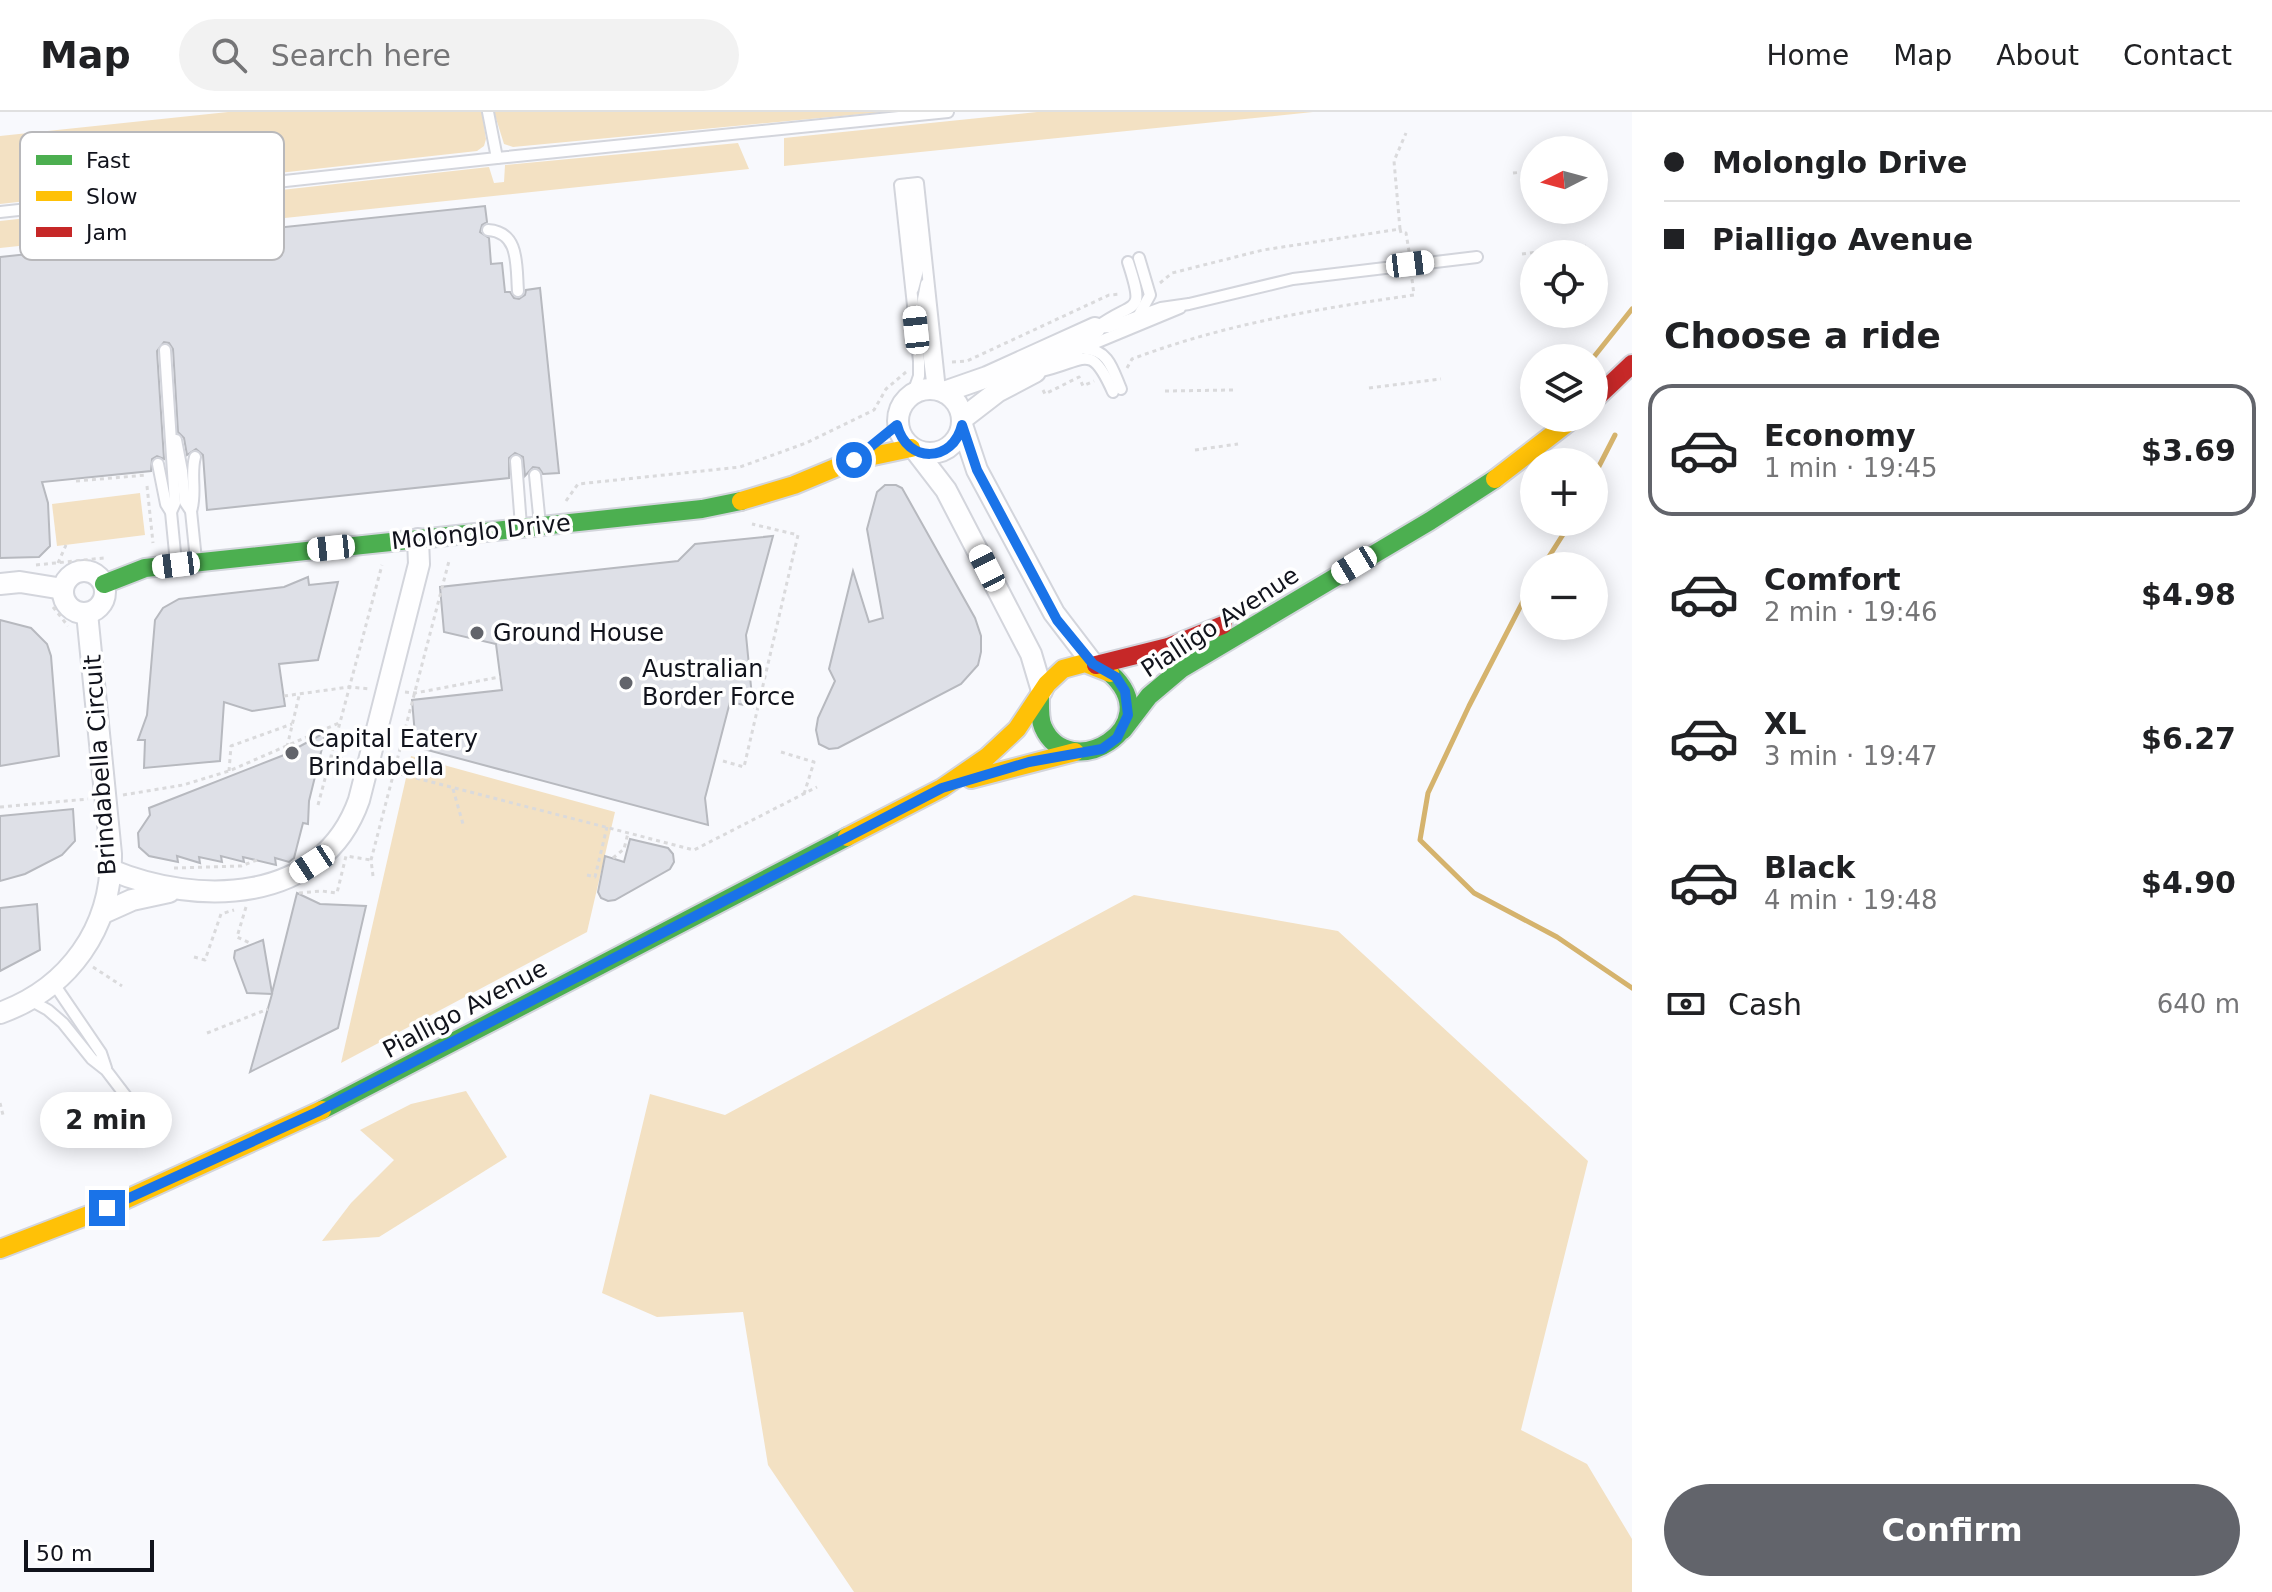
<!DOCTYPE html>
<html lang="en">
<head>
<meta charset="utf-8">
<style>
	body { margin:0; font-family:"DejaVu Sans",sans-serif; background:#f2f2f2; color:#202124; height:100vh; display:flex; flex-direction:column; font-size:30px; white-space:nowrap }
	* { box-sizing:border-box; margin:0 }
	p { font-size:26px; color:#757577 }
	.icon { flex:none; width:44px; height:44px; fill:none; stroke:currentColor; stroke-width:2; stroke-linecap:round; stroke-linejoin:round }
	.map { position:relative; flex:1; overflow:hidden }
	.details { display:flex; flex-direction:column; background:#fff; width:640px }
	.details>* { flex:none }
	.hud { display:grid; align-content:center; height:176px; padding:0 32px; background:#fff }
	.needle { width:52px; rotate:264deg }
	.controls { position:absolute; left:1520px; top:24px; display:grid; gap:16px }
	.controls a { display:grid; place-items:center; width:88px; height:88px; border-radius:50%; background:#fff; box-shadow:0 4px 20px #0003; font-size:40px }
	.scale { position:absolute; left:24px; bottom:20px; width:130px; box-sizing:border-box; padding-left:8px; border:4px solid #11131c; border-top:0; font-size:22px; line-height:28px; white-space:nowrap; color:#11131c; -webkit-text-stroke:6px #fff; paint-order:stroke }
	.end { position:absolute; width:36px; height:36px; margin:-18px; border:10px solid #1a73e8; background:#fff; box-shadow:0 0 0 4px #fff }
	.from { border-radius:50% }
	.bubble { position:absolute; height:56px; border-radius:28px; background:#fff; box-shadow:0 4px 20px #0003; font-size:26px; font-weight:800; line-height:56px; text-align:center }
	.car { position:absolute; width:24px; height:48px; margin:-24px -12px; border-radius:10px; box-shadow:0 0 6px 2px #0007; background:linear-gradient(#fff 24%,#345 0 40%,#fff 0 76%,#345 0 86%,#fff 0) }
	.hud b { display:flex; align-items:center; gap:28px; height:76px; font-size:30px }
	.hud b+b { border-top:2px solid #e0e0e0 }
	.hud i { width:20px; height:20px; background:#202124 }
	ul { padding:0; list-style:none }
	li { display:flex; align-items:center; gap:24px; height:132px; margin:0 16px 12px; padding:0 16px; border:4px solid transparent; border-radius:24px }
	li div { flex:1 }
	li b { display:block; font-size:30px }
	li em { font-style:normal; font-weight:800 }
	li.active { border-color:#62646b }
	li>.icon { width:72px; height:72px; stroke-width:1.5 }
	h2 { padding:0 32px; font-size:36px; line-height:96px }
	.pay { display:flex; align-items:center; gap:20px; height:88px; padding:0 32px; font-size:30px }
	.pay p { margin-inline-start:auto }
	.primary-button { display:flex; gap:16px; margin-top:auto; padding:16px 32px }
	.primary-button a { flex:1; height:92px; border-radius:48px; background:#62646b; color:#fff; font-size:32px; font-weight:800; line-height:92px; text-align:center }
	header { display:flex; align-items:center; gap:48px; box-sizing:border-box; height:112px; padding:0 40px; background:#fff; border-bottom:2px solid #e0e0e0 }
	header strong { font-size:38px }
	nav { display:flex; gap:44px; margin-inline-start:auto; font-size:28px }
	.search { width:560px; height:72px; background:#f2f2f2; display:flex; align-items:center; gap:20px; box-sizing:border-box; padding:0 28px; border-radius:44px; color:#757577; font-size:30px }
	main { display:flex; flex:1; min-height:0 }
	.map>svg:first-child { display:block }
</style>
</head>
<body>
<header>
<strong>Map</strong>
<div class="search"><svg class="icon" aria-label="search" viewBox="0 0 24 24"><circle cx="10" cy="10" r="6"/><path d="M15 15l6 6"/></svg>Search here</div>
<nav><a>Home</a><a>Map</a><a>About</a><a>Contact</a></nav>
</header>
<main>
<div class="map">
<svg width="1632" height="1480" viewBox="0 0 1632 1480">
	<rect width="100%" height="100%" fill="#f8f9fd"/>
	<!-- green -->
	<g fill="#f3e1c3">
		<path d="M228,0H482L486,27L484,34L477,39L0,92V24Z"/>
		<path d="M494,0H884L513,35L504,32Z"/>
		<path d="M1037,0H1313L784,54V26Z"/>
		<path d="M738,31L749,57L0,136V109L489,55L494,71L504,70L505,53Z"/>
		<path d="M140,381L145,423L57,434L52,392Z"/>
		<path d="M411,644L615,700L587,820L341,951Z"/>
		<path d="M1134,783L1338,819L1588,1049L1521,1318L1587,1352L1632,1427V1480H854L768,1353L743,1200L657,1205L602,1181L650,982L725,1003Z"/>
		<path d="M466,979L507,1045L379,1125L322,1129L351,1091L394,1048L360,1018L411,992Z"/>
	</g>
	<g fill="none" stroke-linecap="round" stroke-linejoin="round">
		<!-- stream -->
		<g stroke="#d5b36d" stroke-width="5">
			<path d="M1593,246L1632,197"/>
			<path d="M1594,364L1615,323"/>
			<path d="M1543,454L1571,410"/>
			<path d="M1534,468L1469,594L1428,681L1420,728L1474,781L1557,825L1632,876"/>
		</g>
	</g>
	<!-- building -->
	<g fill="#dee0e7" stroke="#b7b9bf" stroke-width="2">
		<path d="M485,94L487,110L482,113L480,120L489,126L491,152L502,151L505,180H510L514,186L519,187L525,183L526,178L540,176L559,361L543,362L539,356L533,355L525,364L523,345L515,341L509,346V366L207,398L203,343L196,337L187,343L184,326L178,320L173,237L169,231L164,230L157,239L164,347L157,344L152,347L151,359L42,370L48,391L50,434L39,445L0,446V145Z"/>
		<path d="M885,373H896L902,376L975,506L981,524V540L978,553L961,572L838,636L829,637L819,632L816,618L818,606L835,569L829,557L853,459L869,510L883,506L867,417L877,380Z"/>
		<path d="M773,424L746,523L753,595L730,590L705,686L708,713L416,635L412,588L502,578L496,532L444,520L440,475L678,449L695,432Z"/>
		<path d="M308,465L309,473L338,470L318,548L279,552L285,594L252,599L224,590L220,649L144,656L145,628H138L147,603L155,508L163,496L179,487L284,475Z"/>
		<path d="M0,508L31,516L47,532L51,544L59,644L0,654Z"/>
		<path d="M326,620L309,689L308,712L303,711L294,746L289,750L275,746L276,753L243,745L244,750L221,744L222,750L199,745L200,751L177,744L178,750L149,744L139,735L138,721L150,703L149,696L284,643Z"/>
		<path d="M73,697L75,729L62,743L25,762L0,769V704Z"/>
		<path d="M630,727L668,736L673,742L674,750L670,757L615,788L608,789L601,786L598,780L605,744L624,750Z"/>
		<path d="M297,781L320,792L366,794L338,916L250,960L272,882L247,881L234,846L235,839L263,828L272,881Z"/>
		<path d="M37,792L40,838L0,859V796Z"/>
	</g>
	<g fill="none" stroke-linecap="round" stroke-linejoin="round">
		<!-- lane casing -->
		<g stroke="#d3d5dc" stroke-width="14">
			<g id="lane">
				<path d="M488,0L497,46"/>
				<path d="M909,72L918,158L913,177"/>
				<path d="M0,100L497,46L948,0"/>
				<path d="M488,118C520,120 516,154 518,179"/>
				<path d="M1139,146L1150,183L1139,203"/>
				<path d="M926,172L922,193L933,277"/>
				<path d="M1097,215C1135,187 1146,205 1128,150"/>
				<path d="M1095,216L1109,215L1161,196L1189,192L1293,167L1477,145"/>
				<path d="M1086,237C1109,238 1113,259 1121,277"/>
				<path d="M165,238L175,391L171,400"/>
				<path d="M1041,259C1085,250 1090,228 1113,280"/>
				<path d="M1035,260L1057,247L1180,196"/>
				<path d="M913,281L919,264V249L900,73L918,71L940,278"/>
				<path d="M176,328L182,359L185,390L191,399L196,448"/>
				<path d="M516,349L521,414"/>
				<path d="M158,352L166,392L171,400L176,451"/>
				<path d="M535,363L540,413"/>
				<path d="M191,399C197,381 190,363 195,345"/>
				<path d="M54,872L101,941L106,956"/>
				<path d="M30,888L48,898L63,911L92,947L106,958L135,996"/>
			</g>
		</g>
		<!-- street casing -->
		<g stroke="#d3d5dc" stroke-width="24">
			<g id="street">
				<circle cx="930" cy="309" r="32"/>
				<path d="M944,280L987,265L1095,216"/>
				<path d="M962,307L997,280L1035,260"/>
				<path d="M962,313L977,358L1054,501L1093,552"/>
				<path d="M916,339L946,378L1031,542L1042,579"/>
				<circle cx="84" cy="480" r="21"/>
				<path d="M0,472L20,470L63,477"/>
				<path d="M111,758C197,794 322,793 359,688L419,452L418,427"/>
				<path d="M103,801L132,788L169,780"/>
				<path d="M0,901C69,876 112,816 111,742L87,501"/>
			</g>
		</g>
		<!-- fast casing -->
		<g stroke="#d3d5dc" stroke-width="22">
			<g id="fast">
				<path d="M104,472L145,456L702,397L741,389"/>
				<path d="M1040,584C1040,593 1039,606 1043,615C1069,674 1170,614 1110,561"/>
				<path d="M1123,618L1149,584L1181,557L1430,409L1495,367"/>
				<path d="M322,998L847,725"/>
			</g>
		</g>
		<!-- slow casing -->
		<g stroke="#d3d5dc" stroke-width="22">
			<g id="slow">
				<path d="M1495,367L1574,306"/>
				<path d="M741,389L794,373L854,348L911,336"/>
				<path d="M971,667L1075,640"/>
				<path d="M847,725L942,676L987,645L1017,617L1047,572L1063,557L1085,551L1110,561"/>
				<path d="M0,1137L107,1096L322,998"/>
			</g>
		</g>
		<!-- jam casing -->
		<g stroke="#d3d5dc" stroke-width="22">
			<g id="jam">
				<path d="M1594,288L1632,252"/>
				<path d="M1096,553L1168,535L1223,513"/>
			</g>
		</g>
		<!-- path -->
		<g stroke="#dadadc" stroke-width="3" stroke-dasharray="4 4" stroke-linecap="butt">
			<path d="M1513,61L1534,59"/>
			<path d="M1400,117L1401,121H1406L1409,139"/>
			<path d="M1522,142L1586,134"/>
			<path d="M1160,171L1172,161L1263,138L1400,117L1394,49L1406,21"/>
			<path d="M952,250L967,249L1109,183L1121,182"/>
			<path d="M1127,256L1132,247C1225,212 1316,197 1414,183L1412,167"/>
			<path d="M1369,276L1441,267"/>
			<path d="M1043,278L1045,282L1079,265L1083,274L1094,269"/>
			<path d="M1165,279L1233,278"/>
			<path d="M1195,338L1238,332"/>
			<path d="M76,369L147,363"/>
			<path d="M147,374L153,431"/>
			<path d="M566,389L578,372L740,355L806,331L874,298L886,277L906,260"/>
			<path d="M58,451L66,433"/>
			<path d="M36,453L104,446"/>
			<path d="M53,495L68,514"/>
			<path d="M405,580L415,581L500,565"/>
			<path d="M284,584L349,575L370,577"/>
			<path d="M287,635L299,584"/>
			<path d="M781,640L814,650L804,682"/>
			<path d="M331,644L351,649"/>
			<path d="M723,649L744,655L798,423L752,412"/>
			<path d="M385,658L694,738L817,675"/>
			<path d="M229,659L231,634L292,612"/>
			<path d="M453,677L463,712"/>
			<path d="M123,683L183,673L229,659L339,611"/>
			<path d="M318,693L382,453"/>
			<path d="M0,695L88,687"/>
			<path d="M613,746L624,737L628,721"/>
			<path d="M174,756L241,754L257,748"/>
			<path d="M587,763L595,765L607,715"/>
			<path d="M373,764L371,748L449,449"/>
			<path d="M299,781L322,779L337,781L346,744L371,748"/>
			<path d="M246,795L237,825L252,832"/>
			<path d="M194,845L205,848L221,802L234,798"/>
			<path d="M93,855L122,874"/>
			<path d="M207,921L268,897"/>
			<path d="M0,991L3,1003"/>
		</g>
		<!-- lane -->
		<use href="#lane" stroke="#fefeff" stroke-width="10"/>
		<!-- street -->
		<use href="#street" stroke="#fefeff" stroke-width="20"/>
		<!-- fast -->
		<use href="#fast" stroke="#4caf50" stroke-width="18"/>
		<!-- slow -->
		<use href="#slow" stroke="#ffc107" stroke-width="18"/>
		<!-- jam -->
		<use href="#jam" stroke="#c62828" stroke-width="18"/>
	</g>
	<g fill="none" stroke-linecap="round" stroke-linejoin="round">
		<!-- route -->
		<path stroke="#1a73e8" stroke-width="10" d="M107,1096L317,1000L942,676L1029,650L1102,637L1117,626L1128,603L1125,579L1116,565L1093,552L1057,508L977,358L962,313C953,351 907,352 897,313L854,348"/>
	</g>
	<!-- markers -->
	<g fill="#62646b" stroke="#fff" stroke-width="3">
		<circle cx="477" cy="521" r="8"/>
		<circle cx="626" cy="571" r="8"/>
		<circle cx="292" cy="641" r="8"/>
	</g>
	<g text-anchor="middle" stroke-width="7" stroke-linejoin="round" paint-order="stroke">
		<!-- street labels -->
		<g font-size="24" fill="#11131c" stroke="#fff">
			<text transform="translate(481 420) rotate(-6)" y="8">Molonglo Drive</text>
			<text transform="translate(1220 510) rotate(-33)" y="8">Pialligo Avenue</text>
			<text transform="translate(100 653) rotate(-94)" y="8">Brindabella Circuit</text>
			<text transform="translate(465 897) rotate(-28)" y="8">Pialligo Avenue</text>
		</g>
		<!-- poi labels -->
		<g font-size="24" fill="#11131c" stroke="#fff" text-anchor="start">
			<text x="493" y="529">Ground House</text>
			<text x="642" y="565">Australian<tspan x="642" dy="28">Border Force</tspan></text>
			<text x="308" y="635">Capital Eatery<tspan x="308" dy="28">Brindabella</tspan></text>
		</g>
	</g>
	<!-- legend -->
	<rect x="20" y="20" width="264" height="128" rx="12" fill="#fff" stroke="#b8b8bb" stroke-width="2"/>
	<rect x="36" y="43" width="36" height="10" fill="#4caf50"/>
	<rect x="36" y="79" width="36" height="10" fill="#ffc107"/>
	<rect x="36" y="115" width="36" height="10" fill="#c62828"/>
	<g font-size="22" fill="#11131c">
		<text x="86" y="56">Fast</text>
		<text x="86" y="92">Slow</text>
		<text x="86" y="128">Jam</text>
	</g>
</svg>
<div class="controls">
<a><svg class="needle" viewBox="-14 -14 28 28"><path d="M0-13l5 13h-10z" fill="#e53935"/><path d="M0 13l5-13h-10z" fill="#757577"/></svg></a>
<a><svg class="icon" aria-label="locate" viewBox="0 0 24 24"><circle cx="12" cy="12" r="6"/><path d="M12 2v4M12 18v4M2 12h4M18 12h4"/></svg></a>
<a><svg class="icon" aria-label="layers" viewBox="0 0 24 24"><path d="M12 4l9 5-9 5-9-5zM3 14l9 5 9-5"/></svg></a>
<a>+</a>
<a>−</a>
</div>
<div class="scale">50 m</div>
<i class="end from" style="left:854px;top:348px"></i>
<i class="end" style="left:107px;top:1096px"></i>
<div class="bubble" style="left:40px;top:980px;width:132px">2 min</div>
<i class="car" style="left:1410px;top:152px;rotate:83deg"></i>
<i class="car" style="left:916px;top:218px;rotate:354deg"></i>
<i class="car" style="left:331px;top:436px;rotate:264deg"></i>
<i class="car" style="left:176px;top:453px;rotate:263deg"></i>
<i class="car" style="left:1354px;top:453px;rotate:239deg"></i>
<i class="car" style="left:987px;top:456px;rotate:333deg"></i>
<i class="car" style="left:312px;top:752px;rotate:237deg"></i>
</div>
<section class="details">
<div class="hud">
<b><i class="from"></i>Molonglo Drive</b>
<b><i></i>Pialligo Avenue</b>
</div>
<h2>Choose a ride</h2>
<ul>
<li class="active"><svg class="icon" aria-label="car" viewBox="0 0 24 24"><path d="M5 17H2v-5l4-1 3-4h7l3 4 3 1v5h-3M9 17h6M6 11h13"/><circle cx="7" cy="17" r="2"/><circle cx="17" cy="17" r="2"/></svg><div><b>Economy</b><p>1 min · 19:45</p></div><em>$3.69</em></li>
<li><svg class="icon" aria-label="car" viewBox="0 0 24 24"><path d="M5 17H2v-5l4-1 3-4h7l3 4 3 1v5h-3M9 17h6M6 11h13"/><circle cx="7" cy="17" r="2"/><circle cx="17" cy="17" r="2"/></svg><div><b>Comfort</b><p>2 min · 19:46</p></div><em>$4.98</em></li>
<li><svg class="icon" aria-label="car" viewBox="0 0 24 24"><path d="M5 17H2v-5l4-1 3-4h7l3 4 3 1v5h-3M9 17h6M6 11h13"/><circle cx="7" cy="17" r="2"/><circle cx="17" cy="17" r="2"/></svg><div><b>XL</b><p>3 min · 19:47</p></div><em>$6.27</em></li>
<li><svg class="icon" aria-label="car" viewBox="0 0 24 24"><path d="M5 17H2v-5l4-1 3-4h7l3 4 3 1v5h-3M9 17h6M6 11h13"/><circle cx="7" cy="17" r="2"/><circle cx="17" cy="17" r="2"/></svg><div><b>Black</b><p>4 min · 19:48</p></div><em>$4.90</em></li>
</ul>
<div class="pay"><svg class="icon" aria-label="cash" viewBox="0 0 24 24"><path d="M3 7h18v10H3z"/><circle cx="12" cy="12" r="2"/></svg>Cash<p>640 m</p></div>
<div class="primary-button"><a>Confirm</a></div>
</section>
</main>
</body>
</html>
